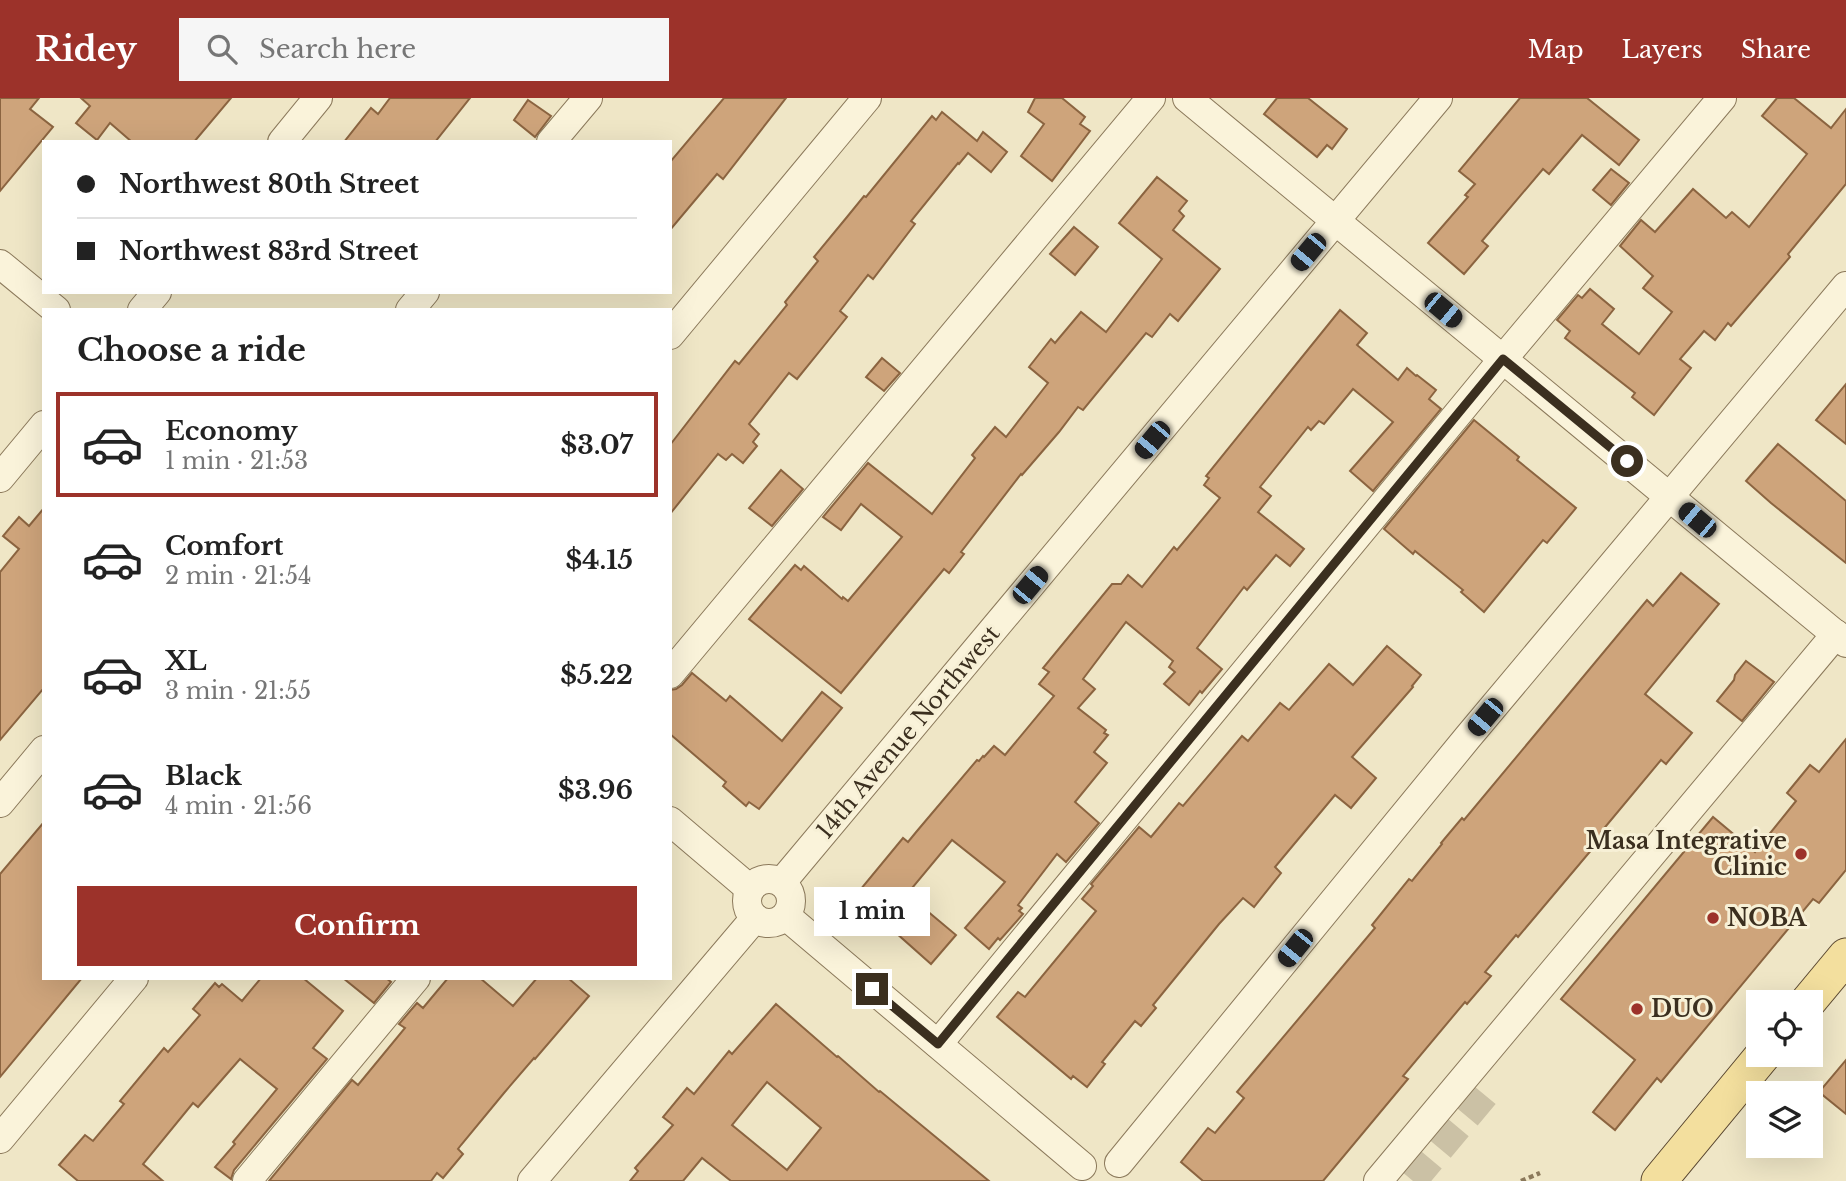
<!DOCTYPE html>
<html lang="en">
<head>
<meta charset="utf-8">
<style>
	body { margin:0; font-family:"Libre Baskerville",serif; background:#f6f6f6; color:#222; height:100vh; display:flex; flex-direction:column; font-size:26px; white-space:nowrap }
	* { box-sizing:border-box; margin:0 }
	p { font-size:23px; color:#767676 }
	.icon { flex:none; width:38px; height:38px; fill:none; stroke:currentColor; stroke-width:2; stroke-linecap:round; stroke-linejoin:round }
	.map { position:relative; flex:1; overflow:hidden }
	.drawer { position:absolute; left:42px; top:210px; width:630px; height:672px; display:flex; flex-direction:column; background:#fff; border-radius:0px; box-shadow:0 7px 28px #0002 }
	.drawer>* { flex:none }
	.guide { position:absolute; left:42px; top:42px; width:630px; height:154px; border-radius:0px; box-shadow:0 7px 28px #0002; display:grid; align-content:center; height:154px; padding:0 35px; background:#fff }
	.fabs { position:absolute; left:1746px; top:892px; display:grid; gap:14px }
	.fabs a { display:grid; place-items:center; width:77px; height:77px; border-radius:0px; background:#fff; box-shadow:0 7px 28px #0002; font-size:35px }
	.end { position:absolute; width:32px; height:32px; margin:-16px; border:9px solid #3b2f1f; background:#fff; box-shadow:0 0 0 4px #fff }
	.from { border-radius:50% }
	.bubble { position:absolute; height:49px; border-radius:0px; background:#fff; box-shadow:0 7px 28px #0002; font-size:23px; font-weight:800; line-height:49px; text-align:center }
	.car { position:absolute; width:21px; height:42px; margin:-21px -10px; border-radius:9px; box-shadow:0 0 5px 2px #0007; background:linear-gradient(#222 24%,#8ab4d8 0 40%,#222 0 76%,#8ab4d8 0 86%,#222 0) }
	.guide b { display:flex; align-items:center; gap:24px; height:66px; font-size:26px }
	.guide b+b { border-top:2px solid #e0e0e0 }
	.guide i { width:18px; height:18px; background:#222 }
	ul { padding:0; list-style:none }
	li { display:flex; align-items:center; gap:21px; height:105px; margin:0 14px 10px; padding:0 21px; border:4px solid transparent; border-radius:0px }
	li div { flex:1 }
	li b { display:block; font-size:26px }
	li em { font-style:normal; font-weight:800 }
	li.on { border-color:#9c322a }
	li>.icon { width:63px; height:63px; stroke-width:1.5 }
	h2 { padding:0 35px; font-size:32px; line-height:84px }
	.primary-button { display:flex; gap:14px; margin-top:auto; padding:14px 35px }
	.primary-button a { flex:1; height:80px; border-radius:0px; background:#9c322a; color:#fff; font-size:28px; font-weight:800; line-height:80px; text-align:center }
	header { display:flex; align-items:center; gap:42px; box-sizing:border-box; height:98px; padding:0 35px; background:#9c322a; color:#fff }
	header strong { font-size:33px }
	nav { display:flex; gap:38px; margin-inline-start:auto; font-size:24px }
	.search { width:490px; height:63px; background:#f6f6f6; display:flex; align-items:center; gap:18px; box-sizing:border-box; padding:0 24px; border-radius:0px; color:#767676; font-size:26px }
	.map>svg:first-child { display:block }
</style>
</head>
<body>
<header>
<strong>Ridey</strong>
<div class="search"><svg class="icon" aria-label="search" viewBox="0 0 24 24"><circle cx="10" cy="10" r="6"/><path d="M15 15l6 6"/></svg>Search here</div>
<nav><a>Map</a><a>Layers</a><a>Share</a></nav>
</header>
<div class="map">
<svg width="1846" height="1083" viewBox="0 0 1846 1083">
	<rect width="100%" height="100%" fill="#efe6c6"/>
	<!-- building -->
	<g fill="#cea47b" stroke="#8b6440" stroke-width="2" fill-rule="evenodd">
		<path d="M0,0H39L30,11L53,29L0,93Z"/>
		<path d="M81,0H231L194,44H132L110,25L97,42L76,25L90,8Z"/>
		<path d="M390,0H470L435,44H344L371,10L378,16Z"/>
		<path d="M724,0H786L723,81L717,76L670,132V64Z"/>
		<path d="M1035,0H1062L1085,19L1080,26L1090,33L1052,83L1021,58L1044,26L1028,14Z"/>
		<path d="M1277,0H1308L1347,31L1332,51L1327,47L1317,59L1264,16Z"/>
		<path d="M1520,0H1587L1639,42L1619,67L1582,37L1549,76L1543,71L1482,143L1488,148L1464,176L1428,145L1468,99L1465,97L1475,86L1459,73Z"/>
		<path d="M1777,0H1794L1831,30L1846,11V86L1788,156L1790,159L1731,228L1728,225L1715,242L1704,233L1680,261L1691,270L1654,317L1632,299L1635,295L1565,240L1570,233L1557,222L1578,197L1582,200L1590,191L1614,211L1602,226L1639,256L1672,214L1643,190L1653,178L1620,148L1641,122L1655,134L1693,91L1726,120L1732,114L1749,129L1807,56L1762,18Z"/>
		<path d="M528,2L551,18L535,39L514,22Z"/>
		<path d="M942,14L977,43L983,34L1007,54L991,74L968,55L959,66L958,65L911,123L915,126L873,181L868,177L840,213L847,219L823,249L797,281L789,275L749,326L759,336L753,344L757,348L743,365L732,356L726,362L718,356L670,416V347L735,263L739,266L787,207L785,204L818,163L814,159L847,119L864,98L866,99L932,18L936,22Z"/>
		<path d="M1611,71L1629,85L1611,107L1593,92Z"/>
		<path d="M1157,79L1187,103L1179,113L1184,118L1173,132L1220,171L1178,223L1170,216L1152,239L1146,235L1083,312L1078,309L1059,334L1022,377L1021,376L961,454L964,456L949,475L944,471L841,595L749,521L795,467L801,472L804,468L842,501L843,499L848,503L902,439L861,406L841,432L823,419L868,365L932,416L975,360L972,357L995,329L1006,339L1048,285L1029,269L1051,241L1055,245L1081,214L1106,234L1162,161L1119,125Z"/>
		<path d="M1074,129L1098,149L1075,177L1050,156Z"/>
		<path d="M1340,212L1367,235L1357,247L1398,282L1407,270L1416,278L1417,277L1436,292L1429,301L1441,311L1373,393L1350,373L1393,324L1353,291L1324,326L1319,323L1311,332L1308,329L1260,389L1271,398L1258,414L1304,451L1290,468L1276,457L1247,492L1244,489L1197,550L1222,571L1202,595L1200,593L1189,607L1164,586L1175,574L1169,569L1173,563L1126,524L1083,581L1095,591L1078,610L1106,632L1104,635L1108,637L1094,654L1107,665L1075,704L1099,725L1066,764L1057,756L1018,807L1022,810L1019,813L1023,816L1000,842L998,840L989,851L965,830L1005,784L952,742L907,796L956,837L931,866L859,802L864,795L860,792L903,740L908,744L917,733L977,662L979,663L983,658L984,659L994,648L1005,657L1054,598L1039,586L1049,574L1043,570L1112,486H1121L1128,477L1142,489L1174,449L1177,452L1220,400L1204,387L1209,380L1206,378Z"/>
		<path d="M882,260L900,275L884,293L866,279Z"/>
		<path d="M1846,286V346L1816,322Z"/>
		<path d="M1474,322L1519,359L1517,362L1576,410L1547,445L1543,442L1484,514L1461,494L1463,492L1415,453L1413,456L1384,431Z"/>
		<path d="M1778,346L1846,403V465L1771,405L1746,383Z"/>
		<path d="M781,372L803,391L772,428L749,410Z"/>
		<path d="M44,410V590L0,642V474L19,451L3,438L19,419L29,428Z"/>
		<path d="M1681,475L1719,506L1645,596L1692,635L1666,666L1661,662L1601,734L1604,737L1518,839L1516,837L1485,874L1491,878L1467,906L1465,904L1403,978L1408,981L1323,1083H1203L1181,1064L1208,1030L1215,1035L1244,1000L1237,994L1375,830L1372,827L1409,781L1412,783L1442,746L1441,745L1462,720L1464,722L1647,502L1653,508Z"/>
		<path d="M1387,548L1421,577L1412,588L1413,589L1352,659L1376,680L1351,710L1335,697L1275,769L1281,775L1254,809L1243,800L1219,826L1153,907L1156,910L1141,928L1135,923L1102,964L1105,966L1087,989L1073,978L1071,981L997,919L1018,894L1025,899L1096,813L1082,801L1093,788L1091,786L1139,729L1151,739L1179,705L1183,708L1242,638L1248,643L1280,605L1289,612L1329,566L1353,587Z"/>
		<path d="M1746,563L1774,584L1742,623L1717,603L1734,582L1735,577Z"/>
		<path d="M692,575L726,603L730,598L782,643L822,594L842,610L759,711L749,704L746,708L723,688L726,684L670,636V592L676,591L682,587Z"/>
		<path d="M1846,641V772L1819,805L1813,801L1661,984L1657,980L1615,1032L1593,1014L1635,962L1561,901L1713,719L1755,754L1796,703L1787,695L1810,667L1819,674Z"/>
		<path d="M44,724V880H82L0,979V776Z"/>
		<path d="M261,880H303L343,913L313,950L327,961L234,1072L231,1081L215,1069L235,1046L233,1044L277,991L240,961L198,1009L193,1005L143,1066L163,1083H78L59,1067L85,1037L93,1043L124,1006L120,1003L164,950L168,954L200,917L193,911L215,885L219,889L222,886L242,903Z"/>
		<path d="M343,880H386L391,884L374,905Z"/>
		<path d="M448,880H480L513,908L537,880H568L589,898L535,961L534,960L504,995L461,1047L458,1051L463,1056L443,1080L437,1075L431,1083H269L352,982L358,987L405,930L399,926L417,905L423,910Z"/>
		<path d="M776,906L837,959L838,958L879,994L880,993L989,1083H731L702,1060L683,1083H630L638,1073L635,1070L673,1027L663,1019L687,990L694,996L729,953L732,956ZM767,984L821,1030L787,1072L732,1027Z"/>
		<path d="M1846,962V1016L1819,994Z"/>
	</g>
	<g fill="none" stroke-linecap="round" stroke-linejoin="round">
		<!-- minor-tunnel -->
		<path stroke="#cbc1a5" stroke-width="28" stroke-dasharray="28 14" stroke-linecap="butt" d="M1413,1083L1485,997"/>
		<!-- minor casing -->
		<g stroke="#8b795b" stroke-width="30">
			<g id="minor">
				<path d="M1187,0L1846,545"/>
				<path d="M282,44L318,0"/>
				<path d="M551,44L588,0"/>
				<path d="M0,166L56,212"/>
				<path d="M142,212L157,194"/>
				<path d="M410,212L425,194"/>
				<path d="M670,237L867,0"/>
				<path d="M0,380L44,327"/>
				<path d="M670,576L1151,0"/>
				<path d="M0,705L44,652"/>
				<path d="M670,723L750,791"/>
				<circle cx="769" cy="803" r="22"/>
				<path d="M782,784L1438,0"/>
				<path d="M786,818L1082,1068"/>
				<path d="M938,946L1503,261L1722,0"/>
				<path d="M0,1041L134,880"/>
				<path d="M1119,1065L1468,639L1846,188"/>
				<path d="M247,1083L416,880"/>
				<path d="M532,1083L755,820"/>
				<path d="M1378,1083L1836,536"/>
			</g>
		</g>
		<!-- major casing -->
		<g stroke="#59462f" stroke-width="37">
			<g id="major">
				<path d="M1807,905L1846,858"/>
				<path d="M1659,1083L1763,957"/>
			</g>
		</g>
		<!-- path -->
		<path stroke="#8b795b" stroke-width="4.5" stroke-dasharray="5 3.5" stroke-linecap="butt" d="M1521,1083L1540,1075"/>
		<!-- minor -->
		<use href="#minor" stroke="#faf3da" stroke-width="28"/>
		<!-- major -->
		<use href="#major" stroke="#f3df9e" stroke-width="35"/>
	</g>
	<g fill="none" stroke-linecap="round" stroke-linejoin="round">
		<!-- route -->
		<path stroke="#3b2f1f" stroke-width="9" d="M872,891L938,946L1503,261L1627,363"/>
	</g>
	<!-- markers -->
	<g fill="#9c322a" stroke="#f7f0d6" stroke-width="2.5">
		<circle cx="1801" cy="756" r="7"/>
		<circle cx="1713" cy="820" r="7"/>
		<circle cx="1637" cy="911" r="7"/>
	</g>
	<g text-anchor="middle" stroke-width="6" stroke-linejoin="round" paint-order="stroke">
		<!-- street labels -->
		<g font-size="23" fill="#3b2f1f" stroke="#f7f0d6">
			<text transform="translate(908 634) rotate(-50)" y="8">14th Avenue Northwest</text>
		</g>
		<!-- poi labels -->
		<g font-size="23" font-weight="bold" fill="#3b2f1f" stroke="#f7f0d6" text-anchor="start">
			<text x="1787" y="751" text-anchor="end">Masa Integrative<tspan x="1787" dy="26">Clinic</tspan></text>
			<text x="1727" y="828">NOBA</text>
			<text x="1651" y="919">DUO</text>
		</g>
	</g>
</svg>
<div class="fabs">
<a><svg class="icon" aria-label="locate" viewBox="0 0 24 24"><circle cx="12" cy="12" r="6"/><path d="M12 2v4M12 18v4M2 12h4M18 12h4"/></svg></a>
<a><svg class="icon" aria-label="layers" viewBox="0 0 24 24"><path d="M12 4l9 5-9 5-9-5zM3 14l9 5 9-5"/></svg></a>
</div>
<i class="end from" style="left:1627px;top:363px"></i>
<i class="end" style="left:872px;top:891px"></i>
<div class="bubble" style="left:814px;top:789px;width:116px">1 min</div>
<i class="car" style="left:1308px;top:154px;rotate:220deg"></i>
<i class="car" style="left:1443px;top:212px;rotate:130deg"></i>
<i class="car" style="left:1152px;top:342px;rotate:220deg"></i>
<i class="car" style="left:1697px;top:422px;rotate:310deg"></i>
<i class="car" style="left:1030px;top:487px;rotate:40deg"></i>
<i class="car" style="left:1485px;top:619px;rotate:220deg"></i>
<i class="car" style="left:1295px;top:850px;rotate:219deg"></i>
<div class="guide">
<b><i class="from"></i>Northwest 80th Street</b>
<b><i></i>Northwest 83rd Street</b>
</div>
<section class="drawer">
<h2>Choose a ride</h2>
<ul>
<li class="on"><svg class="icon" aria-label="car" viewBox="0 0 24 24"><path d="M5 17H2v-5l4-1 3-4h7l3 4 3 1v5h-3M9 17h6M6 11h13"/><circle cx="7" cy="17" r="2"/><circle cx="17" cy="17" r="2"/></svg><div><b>Economy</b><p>1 min · 21:53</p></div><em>$3.07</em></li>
<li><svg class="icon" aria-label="car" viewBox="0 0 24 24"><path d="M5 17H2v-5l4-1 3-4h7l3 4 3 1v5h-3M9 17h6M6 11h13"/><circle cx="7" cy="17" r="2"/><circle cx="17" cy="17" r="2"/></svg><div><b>Comfort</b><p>2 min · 21:54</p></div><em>$4.15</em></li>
<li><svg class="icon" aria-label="car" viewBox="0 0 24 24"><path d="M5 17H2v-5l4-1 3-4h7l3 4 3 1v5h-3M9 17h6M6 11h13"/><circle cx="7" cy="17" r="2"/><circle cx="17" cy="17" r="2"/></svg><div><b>XL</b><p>3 min · 21:55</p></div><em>$5.22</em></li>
<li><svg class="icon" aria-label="car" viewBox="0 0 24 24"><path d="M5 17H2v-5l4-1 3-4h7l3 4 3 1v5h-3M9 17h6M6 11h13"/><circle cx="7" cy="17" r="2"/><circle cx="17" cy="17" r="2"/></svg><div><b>Black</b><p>4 min · 21:56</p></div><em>$3.96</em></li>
</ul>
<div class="primary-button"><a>Confirm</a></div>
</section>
</div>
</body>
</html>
